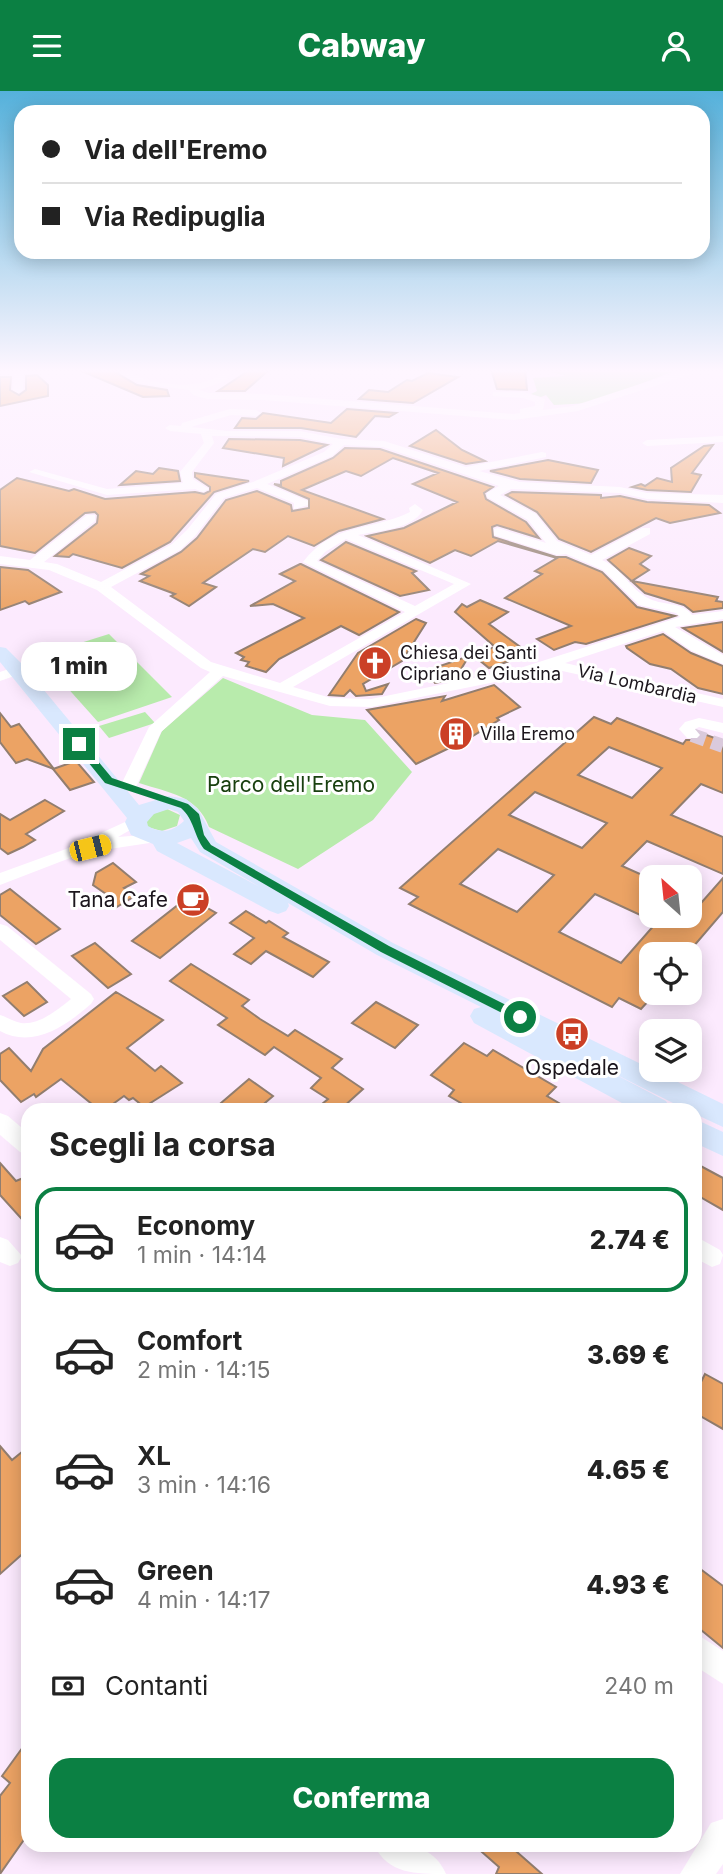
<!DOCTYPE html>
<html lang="it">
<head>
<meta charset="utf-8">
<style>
	body { margin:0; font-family:Inter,sans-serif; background:#f2f2f2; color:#222; height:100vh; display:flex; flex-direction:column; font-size:26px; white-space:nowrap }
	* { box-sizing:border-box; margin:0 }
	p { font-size:23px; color:#767676 }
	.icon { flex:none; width:38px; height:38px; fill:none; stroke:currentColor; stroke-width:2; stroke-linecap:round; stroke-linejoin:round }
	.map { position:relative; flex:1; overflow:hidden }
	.details { position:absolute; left:21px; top:1012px; width:681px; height:749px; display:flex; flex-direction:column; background:#fff; border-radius:21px; box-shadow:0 4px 18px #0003 }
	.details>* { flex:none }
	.guide { position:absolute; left:14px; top:14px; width:696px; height:154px; border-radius:21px; box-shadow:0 4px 18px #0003; display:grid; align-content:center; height:154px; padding:0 28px; background:#fff }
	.needle { width:46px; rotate:333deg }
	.tools { position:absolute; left:639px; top:774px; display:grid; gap:14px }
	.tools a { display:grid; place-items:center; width:63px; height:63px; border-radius:14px; background:#fff; box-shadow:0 4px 18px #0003; font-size:35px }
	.end { position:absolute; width:32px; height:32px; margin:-16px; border:9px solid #0b8043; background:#fff; box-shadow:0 0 0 4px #fff }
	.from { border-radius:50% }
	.bubble { position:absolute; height:49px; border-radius:21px; background:#fff; box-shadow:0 4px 18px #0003; font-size:23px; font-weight:800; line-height:49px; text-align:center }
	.car { position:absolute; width:21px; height:42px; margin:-21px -10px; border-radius:9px; box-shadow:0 0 5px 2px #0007; background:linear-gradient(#f5c518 24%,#345 0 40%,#f5c518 0 76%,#345 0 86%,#f5c518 0) }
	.guide b { display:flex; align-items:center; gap:24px; height:66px; font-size:26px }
	.guide b+b { border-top:2px solid #e0e0e0 }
	.guide i { width:18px; height:18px; background:#222 }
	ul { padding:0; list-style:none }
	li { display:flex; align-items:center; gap:21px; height:105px; margin:0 14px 10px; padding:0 14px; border:4px solid transparent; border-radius:21px }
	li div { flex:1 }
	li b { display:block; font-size:26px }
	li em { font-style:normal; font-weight:800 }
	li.active { border-color:#0b8043 }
	li>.icon { width:63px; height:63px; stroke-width:1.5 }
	h2 { padding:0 28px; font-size:32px; line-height:84px }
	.pay { display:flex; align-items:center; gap:18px; height:77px; padding:0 28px; font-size:26px }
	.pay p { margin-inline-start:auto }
	.action { display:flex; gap:14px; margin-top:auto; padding:14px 28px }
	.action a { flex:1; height:80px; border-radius:21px; background:#0b8043; color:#fff; font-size:28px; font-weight:800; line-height:80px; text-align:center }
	header { display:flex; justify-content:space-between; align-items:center; height:91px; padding:0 28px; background:#0b8043; color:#fff; font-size:32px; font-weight:800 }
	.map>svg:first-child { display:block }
</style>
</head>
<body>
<header><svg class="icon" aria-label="menu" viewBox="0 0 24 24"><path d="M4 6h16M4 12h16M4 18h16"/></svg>Cabway<svg class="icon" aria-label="person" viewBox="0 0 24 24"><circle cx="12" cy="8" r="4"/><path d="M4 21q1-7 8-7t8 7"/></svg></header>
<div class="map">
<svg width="723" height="1783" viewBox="0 0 723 1783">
	<rect width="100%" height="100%" fill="#fceafe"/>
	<!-- green -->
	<g fill="#b8ebac">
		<path d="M539,278H680L590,312L554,314L546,304L541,306L531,303L537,300L533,287L566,285Z"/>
		<path d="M109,543L172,606L98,631L39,565Z"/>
		<path d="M223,587L312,624L365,629L412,681L373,729L298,778L209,736C197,704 169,702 139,692L162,640Z"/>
		<path d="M145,621L155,632L109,647L99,635Z"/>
		<path d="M167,718L180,724L177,735L162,740L147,736L146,725Z"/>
	</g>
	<!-- building -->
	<g fill="#eca364" stroke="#927e6f" stroke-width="2" fill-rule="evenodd">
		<path d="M77,278H110L137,294L167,299L169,305L143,306Z"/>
		<path d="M251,278H270L245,300H218Z"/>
		<path d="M491,278H525L527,299L497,298Z"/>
		<path d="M428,282L458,286L413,312L359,308L369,299L388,301L407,289L412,290Z"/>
		<path d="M37,284L48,294V305L0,315V286H11L10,299L19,304L26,299V285Z"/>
		<path d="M347,318L396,322L389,326L375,325L356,346L301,337H235L242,327L256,328L263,322L331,332Z"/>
		<path d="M436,339L462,359L485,370L466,373L410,355Z"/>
		<path d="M229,348L300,349L327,354L283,375L284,367L223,357Z"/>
		<path d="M713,354L692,382L701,384L691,401L647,399L632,396L641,393L645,395L657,387L672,391L671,377L704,355Z"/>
		<path d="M345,357L380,358L493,396L484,402L486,408L526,431L539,447L497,434L492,436L493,446L556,466H566L602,481L637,516L675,525L586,553L575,551L554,559L537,548L571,535L505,507L542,483L535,480L557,467L498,450L471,465L455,459L430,472L367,445L404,437L457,411L413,393L438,382L393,367L361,385L346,380L302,399L383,428L339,440L314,455L288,445L265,461L253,458L203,492L216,496L189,515L171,505L175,503L140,490L149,485L141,483L181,461L197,447L226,409L257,400L291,414L292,420L309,417V408L274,393L281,394V390L333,367Z"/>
		<path d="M548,369L598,379L591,392L520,388L490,380Z"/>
		<path d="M159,377L178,380L180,390L120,394L136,380L153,383Z"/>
		<path d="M195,382L249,390L214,401L170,451L122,477L73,463L69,466L55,465L97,432L98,424L95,421L85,422L35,462L0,455V399L17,387L69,400L74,398L105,408L195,401L204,403L210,400V396L195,386Z"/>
		<path d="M512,401L601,404V407L620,405L647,411L709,414L720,422L670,432L656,427L591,461L559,448L537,421L506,404Z"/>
		<path d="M346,451L416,480L412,482L429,499L400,505L321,469Z"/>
		<path d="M629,457L651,465L640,473L649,479L632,490L718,506L716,510L723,511V517L693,521L684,514L645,502L608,469Z"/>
		<path d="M300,473H301L399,521L359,544L341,535L279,568L266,581L246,575L249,571L241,569L244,566L236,562L304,527L273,513L250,515L295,490L280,483Z"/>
		<path d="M0,476L28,479L61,501L29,513L25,510L0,519Z"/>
		<path d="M480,509L508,521L489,533L530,563L489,577L473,564L495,556L455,521L462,513L467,516Z"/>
		<path d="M416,528L426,532L402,570L363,593L366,600L388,593L382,603L356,605L350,599L344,605L329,604L358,562Z"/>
		<path d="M723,531V561L683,537Z"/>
		<path d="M663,543L691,562L723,575V603L698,597L671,578L650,573L627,557L626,555Z"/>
		<path d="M469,565L455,588L435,592L429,585L434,577Z"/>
		<path d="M494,594L520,616L497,627L499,629L466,649L416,673L367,619L445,605L442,610Z"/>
		<path d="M0,622L11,636L19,633L54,678L27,668L16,672L0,651Z"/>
		<path d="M594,626L611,633L617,627L683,653L686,649H699L701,642L723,650V702L701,693L671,724L723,746V783L647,750L622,775L651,788V829L595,803L559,841L621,872L663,824H690V805L702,811L723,787V821L687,863H651V907L641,918L619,907L612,916L409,813L418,806L400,797ZM609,656L662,677L632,707L578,684ZM535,701L607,732L582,757L509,724ZM498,758L554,784L517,821L460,793Z"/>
		<path d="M76,670L94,691L70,699L53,678Z"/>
		<path d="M45,709L64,720L26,743L35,749L23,756L8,763L0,757V723L10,729Z"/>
		<path d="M113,772L136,791L124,797L135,805L115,817L101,807L106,803L93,794L96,782Z"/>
		<path d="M10,798L60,838L36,853L0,824V804Z"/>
		<path d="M188,806L216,822L160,867L132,850Z"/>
		<path d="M246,820L266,832L269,830L288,842L283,846L329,871L313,886L266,860L251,873L234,863L254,847L230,832Z"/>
		<path d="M95,852L131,883L108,897L72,865Z"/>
		<path d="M191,873L249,909L242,915L260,928L288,945L295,939L342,968L332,977L363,998L341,1018H316L328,1008L311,997L321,987L274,956L265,964L218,934L227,927L170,890Z"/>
		<path d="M27,891L47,911L24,925L3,905Z"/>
		<path d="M116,901L163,929L127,957L155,980L161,975L182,992L144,1016L133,1007L129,1009L124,1005L106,1018H98L61,988L36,1006L34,1003L21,1011L0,989V963L9,957L31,980L43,958Z"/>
		<path d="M376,911L418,934L395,957L352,932Z"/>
		<path d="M464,952L487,965L493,959L556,996L547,1005L569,1018H471L449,1005L454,999L431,984Z"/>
		<path d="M249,988L273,1005L258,1018H214Z"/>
		<path d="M0,1072L16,1090L28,1085V1135L0,1104Z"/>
		<path d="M695,1072L723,1087V1119L695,1103Z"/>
		<path d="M705,1283L723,1293V1338L695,1322V1303Z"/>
		<path d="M0,1355L12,1369L28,1356V1458L0,1483Z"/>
		<path d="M695,1474L723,1495V1557L695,1534Z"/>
		<path d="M28,1649V1743L0,1783V1705L10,1692L2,1685Z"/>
		<path d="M474,1754H509L542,1783H496L499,1776Z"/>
	</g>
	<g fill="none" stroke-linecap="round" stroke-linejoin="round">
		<!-- minor-tunnel -->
		<path stroke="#dacadc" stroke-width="14" stroke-dasharray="14 7" stroke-linecap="butt" d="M692,644L723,655"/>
		<!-- minor -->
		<g fill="#fff" fill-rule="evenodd">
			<path d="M14,278H24L23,299L18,302L13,299Z"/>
			<path d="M113,278C126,278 133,284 145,288C168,295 196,297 217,286L222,278H232L225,290L199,299L208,302L263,303L514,323L520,322V318L535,315V311L523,307L493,305V301H524L545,308L543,319L573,315L686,278H723V284L694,282L578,320L514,329L263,309L207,308L193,304L189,299L138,292Z"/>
			<path d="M230,318L256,319L261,322L256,325L231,324L191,336L227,340H300L341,348L384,350L466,376L542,361L546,362V366L479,380L520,391L620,396L647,402L723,404V412L647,408L620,402L511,398L500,404L536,423L557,450L591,464L642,437H650V443L602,469C622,477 631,500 650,508C665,515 681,510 692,524L723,520V528L675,536L723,564V573L692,560L663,540L565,572L723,608V616L549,577L520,586L371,616L330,615L223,585L161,641L136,696L134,699H122L120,696L149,636L210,581L201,577L97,499L49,479L0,473V465L30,469L87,424H95V430L44,471L57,473L101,491L172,453L187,439L216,403L253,391L324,361L333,353L300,346L212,345L214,352L192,381L193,388L209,398L203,401L195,398L107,404L29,381L35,378L107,398L183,392L180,381L204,352L201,343L170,340L165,337L170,334L181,335L182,332ZM344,354L383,356L499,395L487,402V406L528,429L546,452L498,437L494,438V444L557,464L566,463L603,479L639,514L676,522L680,526L517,578L371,608L331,607L293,596L471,493L358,444C377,440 413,438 423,419L415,413L409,417L410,421C369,441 334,431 303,471L405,521L280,592L211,571L111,496L180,459L195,445L224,407L257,397L294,412V418L308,414V410L267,393L332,365ZM346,448L454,493L415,515L317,470L325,461Z"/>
			<path d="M723,345V351L647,355L642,352L647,349Z"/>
			<path d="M18,575L23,576L25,579L23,582L0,590V581Z"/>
			<path d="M699,627L723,632V642L699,636L695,638L700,644L697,647H687L679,638L685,631Z"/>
			<path d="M136,726L142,727L144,731L118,746L156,743L158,747L156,751L103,759L96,757L0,794V782L66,758Z"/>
			<path d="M0,833L7,835L91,903L94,908L91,913C66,935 33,958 0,940V924C7,926 14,931 21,932C40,934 57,919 71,908L0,849Z"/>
			<path d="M0,1022L8,1025L28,1042V1064L20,1061L0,1044Z"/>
			<path d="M695,1145L720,1159L723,1164L720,1173L712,1176L695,1167Z"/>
			<path d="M0,1146L8,1149L22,1165L18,1172L10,1175L0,1171Z"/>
			<path d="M695,1542L723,1560V1593L695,1575Z"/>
			<path d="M723,1728V1773L716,1783H680L711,1732Z"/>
			<path d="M374,1754C402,1751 433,1752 446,1783C415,1783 388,1783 374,1754Z"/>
		</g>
		<!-- major -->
		<g fill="#d9e8fe" fill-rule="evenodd">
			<path d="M0,556L6,557L24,575L139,714L169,705L186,708L198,718L216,751L393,852L723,1013V1036L695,1023V1018H685L605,978L666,1010L670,1018H633L474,932L470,925L474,918L481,916L377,864L288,812L289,815L286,820L278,823L270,820L157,760L153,753L131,744L125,731L127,727L0,571ZM169,718L178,721L184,730C172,741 162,743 148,735L147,731L154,723ZM191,747L200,761L260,796L177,752Z"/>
			<path d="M695,1028L723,1041V1065L695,1052Z"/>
		</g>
	</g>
	<!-- sky -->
	<linearGradient id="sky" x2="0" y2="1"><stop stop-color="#55b1db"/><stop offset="0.53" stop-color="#fef6ff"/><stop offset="1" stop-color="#fef6ff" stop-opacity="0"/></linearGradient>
	<rect width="723" height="528" fill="url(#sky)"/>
	<!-- route -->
	<path fill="#0b8043" d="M75,651H82L112,687L188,713L199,723L204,744L211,754L389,855L524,923V929H516L381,861L204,758C194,745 194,728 181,717L105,692L75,655Z"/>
	<!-- icons -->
	<defs>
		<g id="church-disc" transform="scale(1.75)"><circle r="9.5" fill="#cb4026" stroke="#fff"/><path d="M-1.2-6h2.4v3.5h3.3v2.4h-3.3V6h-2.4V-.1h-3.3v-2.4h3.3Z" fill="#fff"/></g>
		<g id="building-disc" transform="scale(1.75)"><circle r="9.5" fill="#cb4026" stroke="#fff"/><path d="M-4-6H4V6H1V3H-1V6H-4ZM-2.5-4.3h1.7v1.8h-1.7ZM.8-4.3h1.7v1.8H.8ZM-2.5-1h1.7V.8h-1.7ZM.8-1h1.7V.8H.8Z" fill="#fff"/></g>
		<g id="cafe-disc" transform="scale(1.75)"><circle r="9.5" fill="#cb4026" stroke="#fff"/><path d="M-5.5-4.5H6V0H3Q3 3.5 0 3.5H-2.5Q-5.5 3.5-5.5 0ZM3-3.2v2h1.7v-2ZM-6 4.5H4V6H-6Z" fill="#fff"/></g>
		<g id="bus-disc" transform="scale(1.75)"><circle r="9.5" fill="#cb4026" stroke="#fff"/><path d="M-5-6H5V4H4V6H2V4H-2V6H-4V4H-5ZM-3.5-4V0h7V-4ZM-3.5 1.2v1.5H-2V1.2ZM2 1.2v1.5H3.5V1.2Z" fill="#fff"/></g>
	</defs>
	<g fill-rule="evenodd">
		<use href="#church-disc" x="375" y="572"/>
		<use href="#building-disc" x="456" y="643"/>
		<use href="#cafe-disc" x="193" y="809"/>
		<use href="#bus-disc" x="572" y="943"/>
	</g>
	<g text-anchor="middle" stroke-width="6" stroke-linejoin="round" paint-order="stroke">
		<!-- far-poi labels -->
		<g font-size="18" fill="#1c161d" stroke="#fff" text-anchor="start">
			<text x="400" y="568">Chiesa dei Santi<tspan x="400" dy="21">Cipriano e Giustina</tspan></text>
			<text x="480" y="649">Villa Eremo</text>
		</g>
		<!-- far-street labels -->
		<g font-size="18" fill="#1c161d" stroke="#fff">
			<text transform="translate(637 593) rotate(13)" y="6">Via Lombardia</text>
		</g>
		<!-- park labels -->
		<g font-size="21" fill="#19400f" stroke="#fff">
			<text x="291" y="701">Parco dell'Eremo</text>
		</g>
		<!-- poi labels -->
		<g font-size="21" fill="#1c161d" stroke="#fff" text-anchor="end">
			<text x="168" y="816">Tana Cafe</text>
			<text x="572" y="984" text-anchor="middle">Ospedale</text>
		</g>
	</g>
</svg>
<div class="tools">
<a><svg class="needle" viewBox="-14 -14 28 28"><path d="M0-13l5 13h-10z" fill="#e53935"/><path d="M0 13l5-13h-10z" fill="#767676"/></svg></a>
<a><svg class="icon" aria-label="locate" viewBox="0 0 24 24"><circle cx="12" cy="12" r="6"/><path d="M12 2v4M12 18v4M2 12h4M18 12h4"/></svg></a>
<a><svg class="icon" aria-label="layers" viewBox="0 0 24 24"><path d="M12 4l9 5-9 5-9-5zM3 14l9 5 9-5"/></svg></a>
</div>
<i class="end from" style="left:520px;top:926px"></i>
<i class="end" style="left:79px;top:653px"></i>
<div class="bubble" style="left:21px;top:551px;width:116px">1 min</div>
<i class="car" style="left:90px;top:757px;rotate:76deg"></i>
<div class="guide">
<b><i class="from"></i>Via dell'Eremo</b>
<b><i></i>Via Redipuglia</b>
</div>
<section class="details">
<h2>Scegli la corsa</h2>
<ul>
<li class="active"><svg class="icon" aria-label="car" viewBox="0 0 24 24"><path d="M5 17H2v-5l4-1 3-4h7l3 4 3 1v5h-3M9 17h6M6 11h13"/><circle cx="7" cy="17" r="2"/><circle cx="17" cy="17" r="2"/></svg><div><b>Economy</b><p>1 min · 14:14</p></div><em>2.74 €</em></li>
<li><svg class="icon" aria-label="car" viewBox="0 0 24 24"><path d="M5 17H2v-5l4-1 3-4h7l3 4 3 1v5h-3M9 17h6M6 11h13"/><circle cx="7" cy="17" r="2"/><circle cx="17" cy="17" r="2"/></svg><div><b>Comfort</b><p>2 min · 14:15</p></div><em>3.69 €</em></li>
<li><svg class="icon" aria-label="car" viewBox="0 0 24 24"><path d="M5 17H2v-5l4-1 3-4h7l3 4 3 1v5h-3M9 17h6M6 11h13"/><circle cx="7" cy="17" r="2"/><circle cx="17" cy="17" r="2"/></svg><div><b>XL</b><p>3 min · 14:16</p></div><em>4.65 €</em></li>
<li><svg class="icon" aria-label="car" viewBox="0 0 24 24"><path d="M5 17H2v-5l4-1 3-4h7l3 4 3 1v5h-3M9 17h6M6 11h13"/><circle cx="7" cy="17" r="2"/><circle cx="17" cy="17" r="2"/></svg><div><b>Green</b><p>4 min · 14:17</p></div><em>4.93 €</em></li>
</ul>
<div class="pay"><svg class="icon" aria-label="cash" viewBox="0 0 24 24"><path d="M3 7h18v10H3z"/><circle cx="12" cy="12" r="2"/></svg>Contanti<p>240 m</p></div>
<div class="action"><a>Conferma</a></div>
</section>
</div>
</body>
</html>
